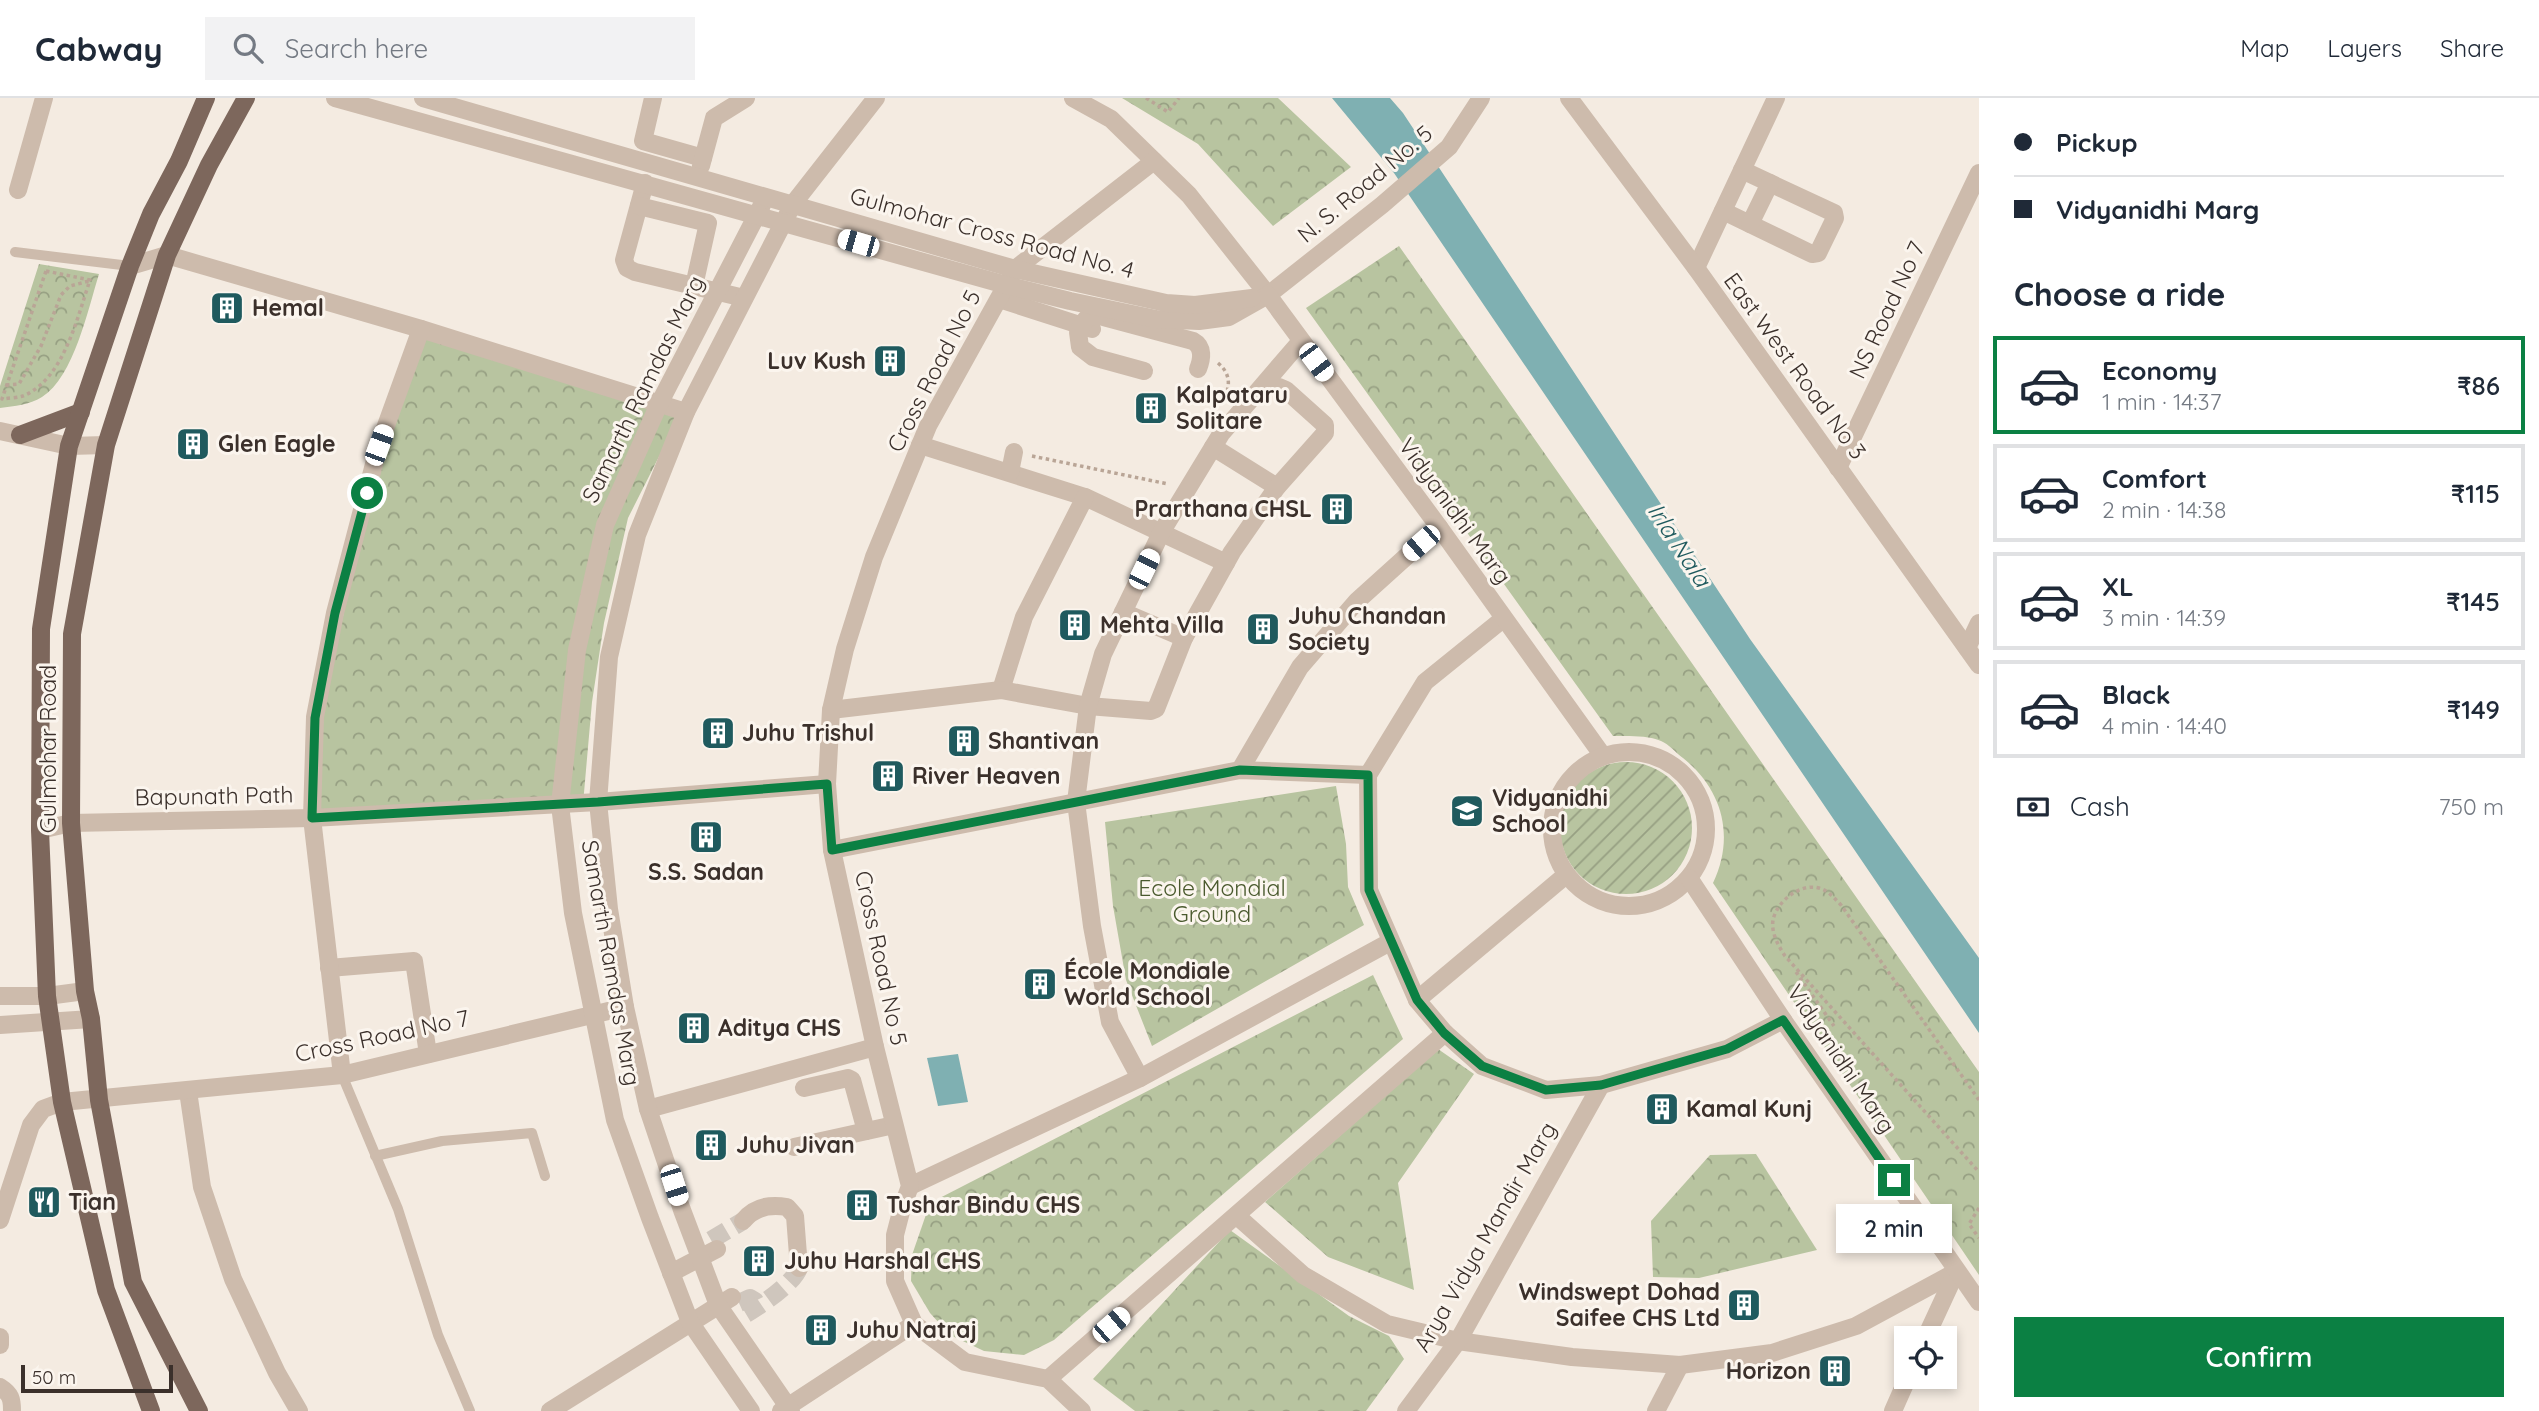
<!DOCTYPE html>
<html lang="en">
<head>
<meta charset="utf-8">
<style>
	body { margin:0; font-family:Quicksand,sans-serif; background:#f2f2f3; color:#1f2937; height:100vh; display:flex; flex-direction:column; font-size:26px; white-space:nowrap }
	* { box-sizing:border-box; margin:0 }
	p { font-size:23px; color:#747a83 }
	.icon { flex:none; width:38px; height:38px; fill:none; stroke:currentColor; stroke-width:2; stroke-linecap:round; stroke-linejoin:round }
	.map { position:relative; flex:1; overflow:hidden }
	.sheet { display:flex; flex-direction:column; background:#fff; width:560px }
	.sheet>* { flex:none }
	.banner { display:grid; align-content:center; height:154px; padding:0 35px; background:#fff }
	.fabs { position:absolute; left:1894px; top:1228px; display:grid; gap:14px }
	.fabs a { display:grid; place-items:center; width:63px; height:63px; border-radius:0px; background:#fff; box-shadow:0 4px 10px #0003; font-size:35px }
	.scale { position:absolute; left:21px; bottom:18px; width:152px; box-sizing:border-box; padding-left:7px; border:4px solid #3b302b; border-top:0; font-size:19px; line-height:24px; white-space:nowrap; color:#3b302b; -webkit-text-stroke:5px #fbf5ee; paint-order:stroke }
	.end { position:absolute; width:32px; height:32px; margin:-16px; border:9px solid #0b8043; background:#fff; box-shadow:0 0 0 4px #fff }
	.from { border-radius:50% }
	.bubble { position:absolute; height:49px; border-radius:0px; background:#fff; box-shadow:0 4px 10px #0003; font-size:23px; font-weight:600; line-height:49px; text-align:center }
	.car { position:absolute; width:21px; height:42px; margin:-21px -10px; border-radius:9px; box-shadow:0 0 5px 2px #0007; background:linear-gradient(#fff 24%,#345 0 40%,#fff 0 76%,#345 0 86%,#fff 0) }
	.banner b { display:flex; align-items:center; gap:24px; height:66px; font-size:26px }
	.banner b+b { border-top:2px solid #e0e1e3 }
	.banner i { width:18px; height:18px; background:#1f2937 }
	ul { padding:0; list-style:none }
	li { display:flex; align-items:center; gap:21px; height:98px; margin:0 14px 10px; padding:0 21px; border:4px solid #e0e1e3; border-radius:0px }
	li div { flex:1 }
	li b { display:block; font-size:26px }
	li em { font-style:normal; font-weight:600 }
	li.selected { border-color:#0b8043 }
	li>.icon { width:63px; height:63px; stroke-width:1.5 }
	h2 { padding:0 35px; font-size:32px; line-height:84px }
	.pay { display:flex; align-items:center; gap:18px; height:77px; padding:0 35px; font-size:26px }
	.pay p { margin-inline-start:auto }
	.primary-button { display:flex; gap:14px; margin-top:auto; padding:14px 35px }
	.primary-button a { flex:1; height:80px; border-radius:0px; background:#0b8043; color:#fff; font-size:28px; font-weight:600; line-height:80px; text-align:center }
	header { display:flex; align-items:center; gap:42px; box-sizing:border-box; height:98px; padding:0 35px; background:#fff; border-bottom:2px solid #e0e1e3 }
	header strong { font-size:33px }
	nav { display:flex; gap:38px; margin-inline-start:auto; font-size:24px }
	.search { width:490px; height:63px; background:#f2f2f3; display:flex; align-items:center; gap:18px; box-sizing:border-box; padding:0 24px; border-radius:0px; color:#747a83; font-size:26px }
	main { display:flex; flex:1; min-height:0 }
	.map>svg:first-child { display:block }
</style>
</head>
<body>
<header>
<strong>Cabway</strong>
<div class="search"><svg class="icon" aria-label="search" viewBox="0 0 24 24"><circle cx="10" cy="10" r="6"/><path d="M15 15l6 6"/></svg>Search here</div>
<nav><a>Map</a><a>Layers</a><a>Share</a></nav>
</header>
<main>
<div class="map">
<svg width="1979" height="1313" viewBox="0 0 1979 1313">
	<defs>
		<pattern id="park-crowns" width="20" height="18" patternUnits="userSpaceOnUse" patternTransform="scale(1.75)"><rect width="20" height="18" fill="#b8c4a0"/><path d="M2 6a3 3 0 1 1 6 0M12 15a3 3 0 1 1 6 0" fill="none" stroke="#97a083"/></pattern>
		<pattern id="garden-furrows" width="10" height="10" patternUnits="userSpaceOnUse" patternTransform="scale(1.75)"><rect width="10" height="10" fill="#b8c4a0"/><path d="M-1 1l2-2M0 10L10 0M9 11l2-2" fill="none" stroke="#97a083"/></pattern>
	</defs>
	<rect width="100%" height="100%" fill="#f4ebe1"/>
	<!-- park -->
	<g fill="url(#park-crowns)">
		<path d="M1122,0H1278L1351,69L1273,128L1198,46Z"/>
		<path d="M1399,148L1979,974V1177L1713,785C1735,739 1723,692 1683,660C1676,655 1669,646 1661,643C1647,637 1628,638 1613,638L1306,210Z"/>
		<path d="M39,166L99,176C88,211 74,279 42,299C29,307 15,308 0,310V288Z"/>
		<path d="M423,237L680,317L628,420L604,525L592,604L583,706L317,716L324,607L351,481L381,366Z"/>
		<path d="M1336,688L1346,746L1348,789L1364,827L1152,948L1126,882L1113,808L1105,724Z"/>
		<path d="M1373,877L1403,941L1054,1242L1024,1257L984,1253L950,1237L930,1215L911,1183L912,1157L930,1105Z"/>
		<path d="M1438,951L1474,976L1398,1085L1414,1192L1328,1159L1265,1104Z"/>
		<path d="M1756,1056L1817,1152L1699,1180L1653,1179L1651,1123L1710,1057Z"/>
		<path d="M1230,1132L1349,1218L1389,1238L1404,1261L1366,1313H1135L1093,1281Z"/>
	</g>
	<!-- garden -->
	<circle fill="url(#garden-furrows)" cx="1626" cy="730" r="66"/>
	<!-- water -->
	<g fill="#7fb0b2">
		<path d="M1332,0H1390L1403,15L1750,541L1979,860V935L1394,75Z"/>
		<path d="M958,956L968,1004L938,1008L927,960Z"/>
	</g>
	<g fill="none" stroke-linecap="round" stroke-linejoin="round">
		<!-- minor-tunnel -->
		<g stroke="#cfc6bd" stroke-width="18" stroke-dasharray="18 9" stroke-linecap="butt">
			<path d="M711,1142L743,1123"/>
			<path d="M739,1205L750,1200L755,1203L758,1209"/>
			<path d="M746,1216C761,1207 793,1186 799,1170"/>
		</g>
		<!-- path -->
		<g stroke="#b9a596" stroke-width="3.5" stroke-dasharray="3.5 3.5" stroke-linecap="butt">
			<path d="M1146,0L1168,14L1179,0"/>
			<path d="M46,173L90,182C77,220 64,281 23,298C17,300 8,300 2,301Z"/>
			<path d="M1218,265C1230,275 1231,287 1224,301"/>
			<path d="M6,287L19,286L41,248L61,197L70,188L89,183"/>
			<path d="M1032,358L1168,386"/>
			<path d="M1796,874L1834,928"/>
			<path d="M1979,1002L1841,807C1834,800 1829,793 1819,790C1800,785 1777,803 1773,822C1771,835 1778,847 1785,858L1979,1074"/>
			<path d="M1979,1110L1969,1126L1979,1140"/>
		</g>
		<!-- service -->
		<g stroke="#cdbbac" stroke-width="10">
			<path d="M15,154L130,168"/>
			<path d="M342,977L398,1111L438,1237L470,1313"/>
			<path d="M375,1058L442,1043L532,1035L545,1078"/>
		</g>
		<!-- minor -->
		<g stroke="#cdbbac" stroke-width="18">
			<path d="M653,0L643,43L703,60"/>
			<path d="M1073,0L1111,21L1189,97L1268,197"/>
			<path d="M701,68L714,20L746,0"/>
			<path d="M645,85L624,162L627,170L635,174L744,200"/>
			<path d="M18,92L44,0"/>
			<path d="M639,108L708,125L694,188"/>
			<path d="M1723,113L1812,156L1818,155L1835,120L1834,115L1742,72"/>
			<path d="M1750,126L1770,85"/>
			<path d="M130,168L167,157L421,231L686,314"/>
			<path d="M1696,170L1776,0"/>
			<path d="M999,201L1092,231"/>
			<path d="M1144,273L1093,259L1080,249L1078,234L1086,221L1096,217L1193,243C1204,249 1202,261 1198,271"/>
			<path d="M920,347L1085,399L1226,465"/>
			<path d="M1213,349L1277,389"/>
			<path d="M1838,370L1979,75"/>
			<path d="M1010,374L1014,354"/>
			<path d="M1123,514L1184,540"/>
			<path d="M1503,521L1425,584L1368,677L1369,792L1417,902L1445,935L1482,968L1546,992L1601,987L1727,951L1783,922"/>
			<path d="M1967,550L1979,525"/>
			<path d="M1001,592L1024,519L1085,399"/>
			<path d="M831,612L1001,592L1088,608L1151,613L1156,611L1184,540L1232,454L1277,389L1325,335V327L1286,292L1279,289"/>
			<path d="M1240,672L1300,569L1357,503L1439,429"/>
			<path d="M40,732L71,725L312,720L598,704L827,686"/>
			<path d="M832,752L1240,672L1368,677"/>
			<path d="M329,870L414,863L428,956"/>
			<path d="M1417,902L1566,777"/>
			<path d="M342,977L312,720L315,619L335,515L379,347L421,231"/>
			<path d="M1140,980L1110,924L1092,828L1076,704L1088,608L1103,556L1162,433L1221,336L1300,244"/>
			<path d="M804,990L848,980L852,982L866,1033"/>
			<path d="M188,993L202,1089L233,1181L277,1275L299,1313"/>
			<path d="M648,1011L875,949"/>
			<path d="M794,1049L894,1027"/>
			<path d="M910,1088L1140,980L1390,844"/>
			<path d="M1237,1118L1303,1177L1387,1226L1458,1243L1572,1259L1680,1267L1772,1255L1856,1228L1954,1175"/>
			<path d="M0,1122L31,1027L43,1011L62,1004L342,977L625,909"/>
			<path d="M743,1123C754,1109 770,1106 787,1109L795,1118L799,1170"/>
			<path d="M671,1175L717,1151"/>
			<path d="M0,1239V1247"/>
			<path d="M1925,1241L1956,1174"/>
			<path d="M1048,1281L1445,935"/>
			<path d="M0,1289C11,1296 12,1301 12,1313"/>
			<path d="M550,1313L732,1199"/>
			<path d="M751,1313L690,1224L650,1120L615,1022L573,815L560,707L577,552L605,427L659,306L762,107"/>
			<path d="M781,1313L914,1226"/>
			<path d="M791,1313L718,1207L682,1112L648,1011L625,909L609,811L598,704L609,559L637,437L686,314L793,106L876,0"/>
			<path d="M1082,1313L1048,1281L965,1264L914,1226L895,1183V1137L902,1110L910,1088L875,949L832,752L827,686L831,612L845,551L874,459L928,328L1015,171L1154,63"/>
			<path d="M1406,1313L1458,1243L1601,987"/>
			<path d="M1656,1313L1680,1267"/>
			<path d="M1893,1313L1908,1279"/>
		</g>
		<!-- tertiary -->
		<g stroke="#cdbbac" stroke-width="18">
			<path d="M335,0L1006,187L1070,203L1156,221L1199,223L1229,219L1268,197L1382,107L1449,49L1481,0"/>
			<path d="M423,0L1015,171L1166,205L1195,207L1252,200"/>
			<path d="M1569,0L1696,170L1979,567"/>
			<path d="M1268,197L1439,429L1603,658"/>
			<path d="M0,333L69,348L106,347"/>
			<circle cx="1629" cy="731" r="77"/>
			<path d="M1689,780L1783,922L1979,1204"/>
			<path d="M0,898H47L85,893"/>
			<path d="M0,927L91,921"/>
		</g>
		<!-- primary -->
		<g stroke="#7d675c" stroke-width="18">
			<path d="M20,337L81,314"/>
			<path d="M151,1313L106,1192L62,1004L47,898L40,732L41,531L69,348L130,168L151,116L179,63L206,0"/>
			<path d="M199,1313L133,1184L99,1002L91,921L85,893L71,725L72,536L106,347L167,157L209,67L246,0"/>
		</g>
	</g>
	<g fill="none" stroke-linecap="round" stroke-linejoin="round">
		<!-- route -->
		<path stroke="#0b8043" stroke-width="9" d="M367,395L335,515L315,620L312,720L598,704L827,686L832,752L1240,672L1368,677L1369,792L1417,902L1444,935L1482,968L1546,992L1601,987L1727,951L1783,922L1894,1082"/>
	</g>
	<!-- icons -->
	<defs>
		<g id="building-square" transform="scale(1.75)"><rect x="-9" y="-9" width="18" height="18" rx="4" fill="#1f5a5e" stroke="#fbf5ee"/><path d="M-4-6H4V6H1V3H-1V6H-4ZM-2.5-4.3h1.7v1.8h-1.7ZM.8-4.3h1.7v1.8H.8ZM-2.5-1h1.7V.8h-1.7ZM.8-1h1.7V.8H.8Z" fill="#fff"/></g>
		<g id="school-square" transform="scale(1.75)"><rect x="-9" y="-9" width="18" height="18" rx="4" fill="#1f5a5e" stroke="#fbf5ee"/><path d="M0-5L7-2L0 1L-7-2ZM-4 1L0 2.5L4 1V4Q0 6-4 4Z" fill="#fff"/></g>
		<g id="restaurant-square" transform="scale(1.75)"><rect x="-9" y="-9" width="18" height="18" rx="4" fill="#1f5a5e" stroke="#fbf5ee"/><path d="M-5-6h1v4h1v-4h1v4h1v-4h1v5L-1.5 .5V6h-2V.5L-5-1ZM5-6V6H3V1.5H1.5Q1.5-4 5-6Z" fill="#fff"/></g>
	</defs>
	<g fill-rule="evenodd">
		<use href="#building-square" x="227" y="210"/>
		<use href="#building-square" x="890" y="263"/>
		<use href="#building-square" x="1151" y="310"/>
		<use href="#building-square" x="193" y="346"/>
		<use href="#building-square" x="1337" y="411"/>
		<use href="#building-square" x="1075" y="527"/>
		<use href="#building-square" x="1263" y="531"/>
		<use href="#building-square" x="718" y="635"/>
		<use href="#building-square" x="964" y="643"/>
		<use href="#building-square" x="888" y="678"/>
		<use href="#school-square" x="1467" y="713"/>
		<use href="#building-square" x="706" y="739"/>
		<use href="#building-square" x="1040" y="886"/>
		<use href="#building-square" x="694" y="930"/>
		<use href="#building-square" x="1662" y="1011"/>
		<use href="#building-square" x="711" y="1047"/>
		<use href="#restaurant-square" x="44" y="1104"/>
		<use href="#building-square" x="862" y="1107"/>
		<use href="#building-square" x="759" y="1163"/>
		<use href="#building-square" x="1744" y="1207"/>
		<use href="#building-square" x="821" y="1232"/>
		<use href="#building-square" x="1835" y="1273"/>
	</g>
	<g text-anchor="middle" stroke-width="6" stroke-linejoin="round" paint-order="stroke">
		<!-- street labels -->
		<g font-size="23" fill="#3b302b" stroke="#fbf5ee">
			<text transform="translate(1365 86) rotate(-40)" y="8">N. S. Road No. 5</text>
			<text transform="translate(992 135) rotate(15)" y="8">Gulmohar Cross Road No. 4</text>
			<text transform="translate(1887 212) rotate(-65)" y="8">NS Road No 7</text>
			<text transform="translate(1795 268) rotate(54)" y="8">East West Road No 3</text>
			<text transform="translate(934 273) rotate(-63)" y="8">Cross Road No 5</text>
			<text transform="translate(643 291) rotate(-64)" y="8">Samarth Ramdas Marg</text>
			<text transform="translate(1455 413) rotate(54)" y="8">Vidyanidhi Marg</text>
			<text transform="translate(48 651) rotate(-90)" y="8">Gulmohar Road</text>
			<text transform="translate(214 698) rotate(-1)" y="8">Bapunath Path</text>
			<text transform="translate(881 860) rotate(78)" y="8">Cross Road No 5</text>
			<text transform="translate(611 865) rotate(80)" y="8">Samarth Ramdas Marg</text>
			<text transform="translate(382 938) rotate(-12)" y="8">Cross Road No 7</text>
			<text transform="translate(1841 961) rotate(56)" y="8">Vidyanidhi Marg</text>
			<text transform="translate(1485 1139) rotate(-60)" y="8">Arya Vidya Mandir Marg</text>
		</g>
		<!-- poi labels -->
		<g font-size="23" font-weight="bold" fill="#3b302b" stroke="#fbf5ee" text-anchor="start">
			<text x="252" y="218">Hemal</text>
			<text x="866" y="271" text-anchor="end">Luv Kush</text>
			<text x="1176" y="305">Kalpataru<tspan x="1176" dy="26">Solitare</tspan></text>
			<text x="218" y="354">Glen Eagle</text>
			<text x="1312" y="419" text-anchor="end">Prarthana CHSL</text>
			<text x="1288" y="526">Juhu Chandan<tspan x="1288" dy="26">Society</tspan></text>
			<text x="1100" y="535">Mehta Villa</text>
			<text x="742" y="643">Juhu Trishul</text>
			<text x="988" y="651">Shantivan</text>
			<text x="912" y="686">River Heaven</text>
			<text x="1492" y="708">Vidyanidhi<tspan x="1492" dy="26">School</tspan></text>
			<text x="706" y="782" text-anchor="middle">S.S. Sadan</text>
			<text x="1064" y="881">École Mondiale<tspan x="1064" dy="26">World School</tspan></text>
			<text x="718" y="938">Aditya CHS</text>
			<text x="1686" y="1019">Kamal Kunj</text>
			<text x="736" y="1055">Juhu Jivan</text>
			<text x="68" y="1112">Tian</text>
			<text x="886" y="1115">Tushar Bindu CHS</text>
			<text x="784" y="1171">Juhu Harshal CHS</text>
			<text x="1720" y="1202" text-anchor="end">Windswept Dohad<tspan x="1720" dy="26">Saifee CHS Ltd</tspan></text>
			<text x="846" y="1240">Juhu Natraj</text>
			<text x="1811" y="1281" text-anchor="end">Horizon</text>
		</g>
		<!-- park labels -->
		<g font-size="23" fill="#4a5a2e" stroke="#fbf5ee">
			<text x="1212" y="798">Ecole Mondial<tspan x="1212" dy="26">Ground</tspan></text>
		</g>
		<!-- water labels -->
		<g font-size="24" font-style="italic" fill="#1f5a5e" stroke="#fbf5ee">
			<text transform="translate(1679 447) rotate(57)" y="8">Irla Nala</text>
		</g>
	</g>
</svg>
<div class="fabs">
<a><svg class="icon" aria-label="locate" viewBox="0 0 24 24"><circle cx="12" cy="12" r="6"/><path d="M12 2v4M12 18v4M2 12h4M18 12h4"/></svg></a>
</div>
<div class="scale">50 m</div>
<i class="end from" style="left:367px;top:395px"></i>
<i class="end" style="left:1894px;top:1082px"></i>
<div class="bubble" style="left:1836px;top:1106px;width:116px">2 min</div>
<i class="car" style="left:858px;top:145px;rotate:286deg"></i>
<i class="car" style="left:1316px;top:264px;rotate:143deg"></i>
<i class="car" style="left:379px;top:347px;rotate:20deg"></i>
<i class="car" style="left:1421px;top:445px;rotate:229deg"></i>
<i class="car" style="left:1144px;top:471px;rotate:26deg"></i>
<i class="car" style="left:674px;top:1087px;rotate:162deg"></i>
<i class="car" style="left:1111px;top:1227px;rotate:49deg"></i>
</div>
<section class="sheet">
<div class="banner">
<b><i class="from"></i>Pickup</b>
<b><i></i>Vidyanidhi Marg</b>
</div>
<h2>Choose a ride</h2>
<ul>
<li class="selected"><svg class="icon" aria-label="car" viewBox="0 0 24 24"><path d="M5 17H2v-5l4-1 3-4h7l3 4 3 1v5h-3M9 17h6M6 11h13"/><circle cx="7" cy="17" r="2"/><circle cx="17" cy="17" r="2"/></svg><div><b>Economy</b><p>1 min · 14:37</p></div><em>₹86</em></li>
<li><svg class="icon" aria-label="car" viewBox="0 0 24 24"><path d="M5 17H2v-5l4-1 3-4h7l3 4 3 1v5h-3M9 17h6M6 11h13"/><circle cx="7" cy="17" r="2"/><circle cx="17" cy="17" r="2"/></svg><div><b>Comfort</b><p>2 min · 14:38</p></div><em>₹115</em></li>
<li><svg class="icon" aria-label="car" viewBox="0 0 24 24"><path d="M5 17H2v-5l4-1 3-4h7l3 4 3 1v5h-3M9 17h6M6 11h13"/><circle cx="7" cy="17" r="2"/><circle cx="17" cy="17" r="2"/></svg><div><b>XL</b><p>3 min · 14:39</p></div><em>₹145</em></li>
<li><svg class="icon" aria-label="car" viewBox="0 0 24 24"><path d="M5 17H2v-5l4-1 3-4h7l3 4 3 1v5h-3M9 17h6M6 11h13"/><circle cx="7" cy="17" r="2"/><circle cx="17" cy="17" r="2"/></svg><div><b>Black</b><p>4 min · 14:40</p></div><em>₹149</em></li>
</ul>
<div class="pay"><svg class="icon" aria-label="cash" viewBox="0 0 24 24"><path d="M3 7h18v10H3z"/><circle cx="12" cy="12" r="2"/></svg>Cash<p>750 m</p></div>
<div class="primary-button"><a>Confirm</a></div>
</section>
</main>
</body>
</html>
